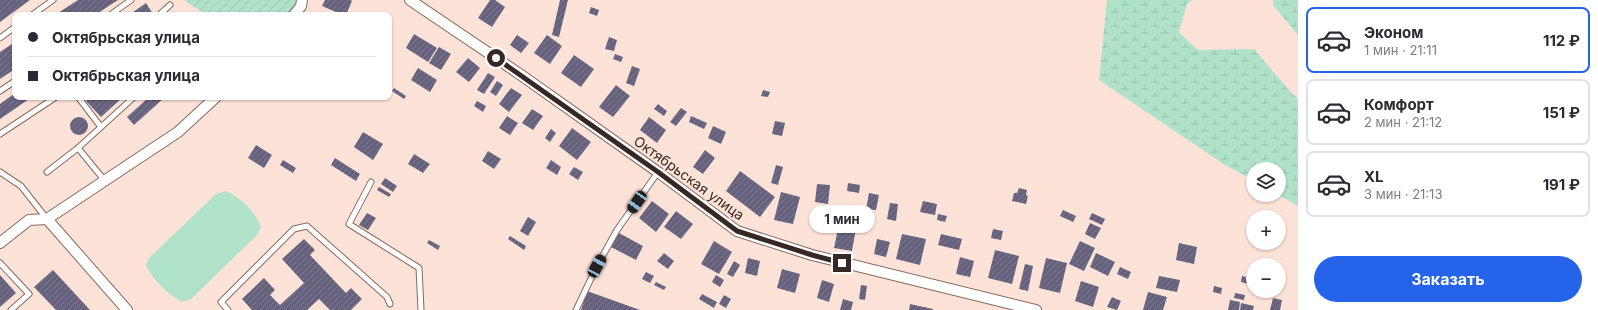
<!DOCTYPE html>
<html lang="ru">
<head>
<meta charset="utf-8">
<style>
	body { margin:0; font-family:Inter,sans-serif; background:#f7f7f7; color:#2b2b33; height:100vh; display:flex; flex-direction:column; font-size:15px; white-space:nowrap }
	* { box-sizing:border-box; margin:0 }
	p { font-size:13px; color:#7c7c81 }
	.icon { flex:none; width:22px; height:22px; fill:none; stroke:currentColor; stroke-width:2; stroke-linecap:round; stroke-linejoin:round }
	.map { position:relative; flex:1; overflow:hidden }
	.sheet { display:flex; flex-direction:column; background:#fff; width:300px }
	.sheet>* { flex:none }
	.top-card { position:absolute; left:12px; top:12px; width:380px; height:88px; border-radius:8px; box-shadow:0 1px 3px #0004; display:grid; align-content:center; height:88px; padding:0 16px; background:#fff }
	.buttons { position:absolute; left:1246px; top:162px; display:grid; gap:8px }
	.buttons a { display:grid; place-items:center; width:40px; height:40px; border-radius:50%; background:#fff; box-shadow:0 1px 3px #0004; font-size:20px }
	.end { position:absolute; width:18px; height:18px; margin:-9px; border:5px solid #362925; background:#fff; box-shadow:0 0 0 2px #fff }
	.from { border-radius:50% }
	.bubble { position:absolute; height:28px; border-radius:14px; background:#fff; box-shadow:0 1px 3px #0004; font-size:13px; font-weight:700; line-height:28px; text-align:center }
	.car { position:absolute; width:12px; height:24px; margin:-12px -6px; border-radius:5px; box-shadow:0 0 3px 1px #0007; background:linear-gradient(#222 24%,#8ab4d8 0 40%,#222 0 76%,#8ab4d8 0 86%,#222 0) }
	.top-card b { display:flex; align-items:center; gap:14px; height:38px; font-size:15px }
	.top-card b+b { border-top:1px solid #e1e1e2 }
	.top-card i { width:10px; height:10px; background:#2b2b33 }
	ul { padding:7px 0 0; list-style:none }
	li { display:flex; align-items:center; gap:12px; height:66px; margin:0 8px 6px; padding:0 8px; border:2px solid #e1e1e2; border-radius:8px }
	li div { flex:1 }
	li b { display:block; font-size:15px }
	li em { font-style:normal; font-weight:700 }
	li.active { border-color:#2563eb }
	li>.icon { width:36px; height:36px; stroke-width:1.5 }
	.cta { display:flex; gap:8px; margin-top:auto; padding:8px 16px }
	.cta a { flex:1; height:46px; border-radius:24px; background:#2563eb; color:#fff; font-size:16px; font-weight:700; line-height:46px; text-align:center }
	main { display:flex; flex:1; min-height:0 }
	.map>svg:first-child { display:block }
</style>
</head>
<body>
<main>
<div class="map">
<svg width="1298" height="310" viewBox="0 0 1298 310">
	<defs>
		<pattern id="wetland-marsh" width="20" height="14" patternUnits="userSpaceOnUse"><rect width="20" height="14" fill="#afe2c9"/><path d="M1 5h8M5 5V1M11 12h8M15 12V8" fill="none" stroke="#97c2ac"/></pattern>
		<pattern id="garden-furrows" width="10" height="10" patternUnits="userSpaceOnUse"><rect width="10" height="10" fill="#afe2c9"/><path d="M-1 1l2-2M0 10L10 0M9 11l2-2" fill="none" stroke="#97c2ac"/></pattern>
		<pattern id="building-hatch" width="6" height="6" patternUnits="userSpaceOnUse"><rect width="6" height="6" fill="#66627d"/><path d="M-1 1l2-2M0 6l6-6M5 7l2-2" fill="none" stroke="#7d798d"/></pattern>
	</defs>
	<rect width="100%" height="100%" fill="#fde2d7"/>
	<!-- wetland -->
	<g fill="url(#wetland-marsh)">
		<path d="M1107,0H1192L1187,4L1179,32L1198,50L1254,49L1288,89L1298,99V206L1279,195V169H1253V180L1225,165L1099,80Z"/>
		<path d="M1273,0H1298V35L1273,5Z"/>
	</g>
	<!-- garden -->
	<path fill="url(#garden-furrows)" d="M184,0H302L294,15H207Z"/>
	<!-- pitch -->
	<path fill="#afe2c9" d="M226,191C241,198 255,211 261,227L257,235L191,299L182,302C170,296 151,278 146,265L149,258L216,194Z"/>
	<!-- building -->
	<g fill="url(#building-hatch)">
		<path d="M0,0H30L0,22Z"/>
		<path d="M78,0H118L95,15H55Z"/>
		<path d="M325,0H350L352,1L346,15H343L322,6Z"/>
		<path d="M490,0H495L505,7L492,27L478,18Z"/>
		<path d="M560,0H568L559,37L552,35Z"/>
		<path d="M146,3L153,14L151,15H129Z"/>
		<path d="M591,7L599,10L597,16L589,13Z"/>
		<path d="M414,34L437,48L428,62L406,48Z"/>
		<path d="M517,35L529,43L521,53L510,45Z"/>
		<path d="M547,35L562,46L550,64L534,53Z"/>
		<path d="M609,37L617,40L614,51L605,49Z"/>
		<path d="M15,42V69L0,79V52Z"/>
		<path d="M439,47L451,54L441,70L429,63Z"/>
		<path d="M615,54L623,57L621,62L613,59Z"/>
		<path d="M574,55L594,69L581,87L561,73Z"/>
		<path d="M468,58L480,68L469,82L456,72Z"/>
		<path d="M632,66L640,69L634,86L626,83Z"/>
		<path d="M418,68L437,80L430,92L411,80Z"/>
		<path d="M488,73L495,77L484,94L477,90Z"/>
		<path d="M497,81L503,85L496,96L490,92Z"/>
		<path d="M616,85L630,96L613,117L599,107Z"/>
		<path d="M394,88L406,96L404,99L392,91Z"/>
		<path d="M511,88L522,95L509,112L499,104Z"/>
		<path d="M763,90L770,92L768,97L761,96Z"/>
		<path d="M15,93V97H32L0,119V104Z"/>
		<path d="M90,97H123L101,117L86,101Z"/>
		<path d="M149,97H165L134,125L127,117Z"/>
		<path d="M477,101L486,106L483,112L474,106Z"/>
		<path d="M658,104L667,111L664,116L654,109Z"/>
		<path d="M681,108L687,112L676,126L670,122Z"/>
		<path d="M532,109L543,116L533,130L522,123Z"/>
		<path d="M507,116L518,123L510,135L499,128Z"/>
		<path d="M691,116L707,123L704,129L689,122Z"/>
		<path d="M649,117L666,130L657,143L640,130Z"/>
		<circle cx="79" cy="126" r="9"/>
		<path d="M775,121L785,123L782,136L772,134Z"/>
		<path d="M713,126L726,132L721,144L708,138Z"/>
		<path d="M572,128L591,142L577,160L559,146Z"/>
		<path d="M551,129L556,133L550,142L545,138Z"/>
		<path d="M363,132L383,144L373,160L354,147Z"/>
		<path d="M256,145L272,155L264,168L248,158Z"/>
		<path d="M705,150L715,158L703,174L693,167Z"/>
		<path d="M488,151L501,159L494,169L482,161Z"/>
		<path d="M414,154L430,164L423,173L408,164Z"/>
		<path d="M335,158L360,174L356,181L331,165Z"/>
		<path d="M283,160L296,168L293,173L280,165Z"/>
		<path d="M551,160L561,167L557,175L546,168Z"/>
		<path d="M776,165L783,167L778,185L771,183Z"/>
		<path d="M574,167L583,172L578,180L569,174Z"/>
		<path d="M740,171L775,197L760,217L726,191Z"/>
		<path d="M385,178L397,186L393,192L381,184Z"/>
		<path d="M848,183L860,185L859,193L847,191Z"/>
		<path d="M817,184L830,185L828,204L815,202Z"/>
		<path d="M379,187L391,194L389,197L377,190Z"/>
		<path d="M1019,188L1027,190L1026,195L1028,196L1026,204L1012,201L1014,193H1017Z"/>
		<path d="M781,192L800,197L793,224L774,220Z"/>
		<path d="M869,193L879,195L876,210L866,209Z"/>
		<path d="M652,201L669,214L656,232L639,218Z"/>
		<path d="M923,201L937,204L935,215L920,212Z"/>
		<path d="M890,203L898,204L896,221L887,219Z"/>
		<path d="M1063,210L1076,216L1073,222L1060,216Z"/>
		<path d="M676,211L693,224L681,239L664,227Z"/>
		<path d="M367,213L376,218L368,230L359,225Z"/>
		<path d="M1092,213L1105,219L1102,225L1089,219Z"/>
		<path d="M938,214L947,216L945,222L937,220Z"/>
		<path d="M528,217L536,222L528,236L520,231Z"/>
		<path d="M1090,223L1101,228L1095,239L1085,234Z"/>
		<path d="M839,224L856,228L852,251L834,248Z"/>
		<path d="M993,229L1003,231L1001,240L991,238Z"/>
		<path d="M619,233L643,246L636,260L611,247Z"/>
		<path d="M902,234L926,239L920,265L896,259Z"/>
		<path d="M941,234L962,239L959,250L938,245Z"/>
		<path d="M510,236L526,246L524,250L508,239Z"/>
		<path d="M304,239L315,250L310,255L346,293L351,288L362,299L351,310H330L319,299L307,310H252L242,299L264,278L275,290L270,295L280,305L304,283L282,259Z"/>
		<path d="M877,239L890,242L886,257L874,254Z"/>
		<path d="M429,240L440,246L438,250L427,243Z"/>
		<path d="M714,241L732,252L719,274L701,264Z"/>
		<path d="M1080,241L1095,248L1084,271L1069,264Z"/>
		<path d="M1179,243L1197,247L1194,264L1176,260Z"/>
		<path d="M995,250L1019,256L1012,284L988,278Z"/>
		<path d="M664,253L674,261L668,269L657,261Z"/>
		<path d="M1096,253L1115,262L1108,276L1090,267Z"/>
		<path d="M960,257L974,261L970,277L956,274Z"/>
		<path d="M748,258L760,261L757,276L745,273Z"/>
		<path d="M1046,258L1067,263L1060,293L1039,288Z"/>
		<path d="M734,261L740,265L733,277L727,274Z"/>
		<path d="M1025,264L1033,266L1028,291L1019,289Z"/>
		<path d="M1120,267L1131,272L1128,279L1117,274Z"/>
		<path d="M782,269L800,274L795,293L777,288Z"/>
		<path d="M53,270L90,310H56L34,287Z"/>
		<path d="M646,272L654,276L650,283L642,279Z"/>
		<path d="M0,275L16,293L0,307Z"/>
		<path d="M716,275L724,280L720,287L712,282Z"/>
		<path d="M1159,276L1180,280L1177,292L1156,288Z"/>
		<path d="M1242,276L1249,278L1248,284L1241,282Z"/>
		<path d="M822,280L834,284L829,302L817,298Z"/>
		<path d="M1081,281L1099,287L1093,307L1075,301Z"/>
		<path d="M656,282L666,287L664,290L654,285Z"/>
		<path d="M861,285L867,286L865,300L859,299Z"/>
		<path d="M1214,286L1222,288L1221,294L1213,292Z"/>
		<path d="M587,291L640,310H581Z"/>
		<path d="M1148,292L1167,297L1163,310H1143Z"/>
		<path d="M1235,293L1245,295L1244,300L1234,298Z"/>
		<path d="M702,294L717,302L714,308L699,299Z"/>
		<path d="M724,295L731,299L726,308L719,304Z"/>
		<path d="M1112,297L1121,301L1117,310L1107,307Z"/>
		<path d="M1273,298L1282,300L1280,310H1270Z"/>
		<path d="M843,299L853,302L851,310H840Z"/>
		<path d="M1230,300L1240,302L1239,310H1228Z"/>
		<path d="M1241,303L1254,306L1253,310H1240Z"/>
		<path d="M910,304L933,309V310H909Z"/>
	</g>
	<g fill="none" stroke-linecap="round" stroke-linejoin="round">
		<!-- service casing -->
		<g stroke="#876a5e" stroke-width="7">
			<g id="service">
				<path d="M32,15L53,0"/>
				<path d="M110,15L131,0"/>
				<path d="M159,15L170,5"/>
				<path d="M0,38L15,27"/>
				<path d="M0,91L15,81"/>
				<path d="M78,97L101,127"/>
				<path d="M0,134L56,97"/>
				<path d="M78,148L105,181"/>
				<path d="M0,172L21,186L47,219"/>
				<path d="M47,172L78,148L134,97"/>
				<path d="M371,182L349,224L419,268L421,310"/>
				<path d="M0,263L29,294L11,310"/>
				<path d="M228,310L221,302L294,229L307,226L387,297L390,304"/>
				<path d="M576,310L597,266L617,230L658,172"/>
			</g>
		</g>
		<!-- minor casing -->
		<g stroke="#876a5e" stroke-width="12">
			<g id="minor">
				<path d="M410,0L521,75L658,172L737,231L812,255L1036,310"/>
				<path d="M294,15L301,6L302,0"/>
				<path d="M47,219L127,310"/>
				<path d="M0,243L29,220L47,219L178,132L216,97"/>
			</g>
		</g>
		<!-- service -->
		<use href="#service" stroke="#fff" stroke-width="5"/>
		<!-- minor -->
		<use href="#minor" stroke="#fff" stroke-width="10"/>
	</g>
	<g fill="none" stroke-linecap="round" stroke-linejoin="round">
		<!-- route -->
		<path stroke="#362925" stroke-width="5" d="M496,58L658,172L737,231L812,255L842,263"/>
	</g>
	<g text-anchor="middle" stroke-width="4" stroke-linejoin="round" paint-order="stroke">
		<!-- street labels -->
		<g font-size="14" fill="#362925" stroke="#fde2d7">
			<text transform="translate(689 178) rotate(36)" y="5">Октябрьская улица</text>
		</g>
	</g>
</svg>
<div class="buttons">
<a><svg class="icon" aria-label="layers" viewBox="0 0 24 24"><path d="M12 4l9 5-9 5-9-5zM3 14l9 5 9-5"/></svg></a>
<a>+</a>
<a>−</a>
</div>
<i class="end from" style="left:496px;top:58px"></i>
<i class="end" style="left:842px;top:263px"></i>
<div class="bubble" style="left:809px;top:205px;width:66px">1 мин</div>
<i class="car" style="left:637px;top:202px;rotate:215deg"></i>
<i class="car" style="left:597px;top:266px;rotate:29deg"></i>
<div class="top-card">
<b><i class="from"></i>Октябрьская улица</b>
<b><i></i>Октябрьская улица</b>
</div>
</div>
<section class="sheet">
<ul>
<li class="active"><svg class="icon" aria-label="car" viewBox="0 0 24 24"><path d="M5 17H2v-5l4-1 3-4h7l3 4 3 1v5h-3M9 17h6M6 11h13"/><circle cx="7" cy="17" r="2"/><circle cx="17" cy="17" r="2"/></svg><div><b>Эконом</b><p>1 мин · 21:11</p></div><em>112 ₽</em></li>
<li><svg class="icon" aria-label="car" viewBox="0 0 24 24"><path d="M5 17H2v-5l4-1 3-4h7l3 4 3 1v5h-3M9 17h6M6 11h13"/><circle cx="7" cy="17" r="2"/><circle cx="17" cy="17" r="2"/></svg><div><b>Комфорт</b><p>2 мин · 21:12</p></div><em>151 ₽</em></li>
<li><svg class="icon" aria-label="car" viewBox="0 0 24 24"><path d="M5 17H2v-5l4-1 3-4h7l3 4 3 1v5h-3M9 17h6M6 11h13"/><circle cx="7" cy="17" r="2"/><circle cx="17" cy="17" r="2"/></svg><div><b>XL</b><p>3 мин · 21:13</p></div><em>191 ₽</em></li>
</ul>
<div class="cta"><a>Заказать</a></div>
</section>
</main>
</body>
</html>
